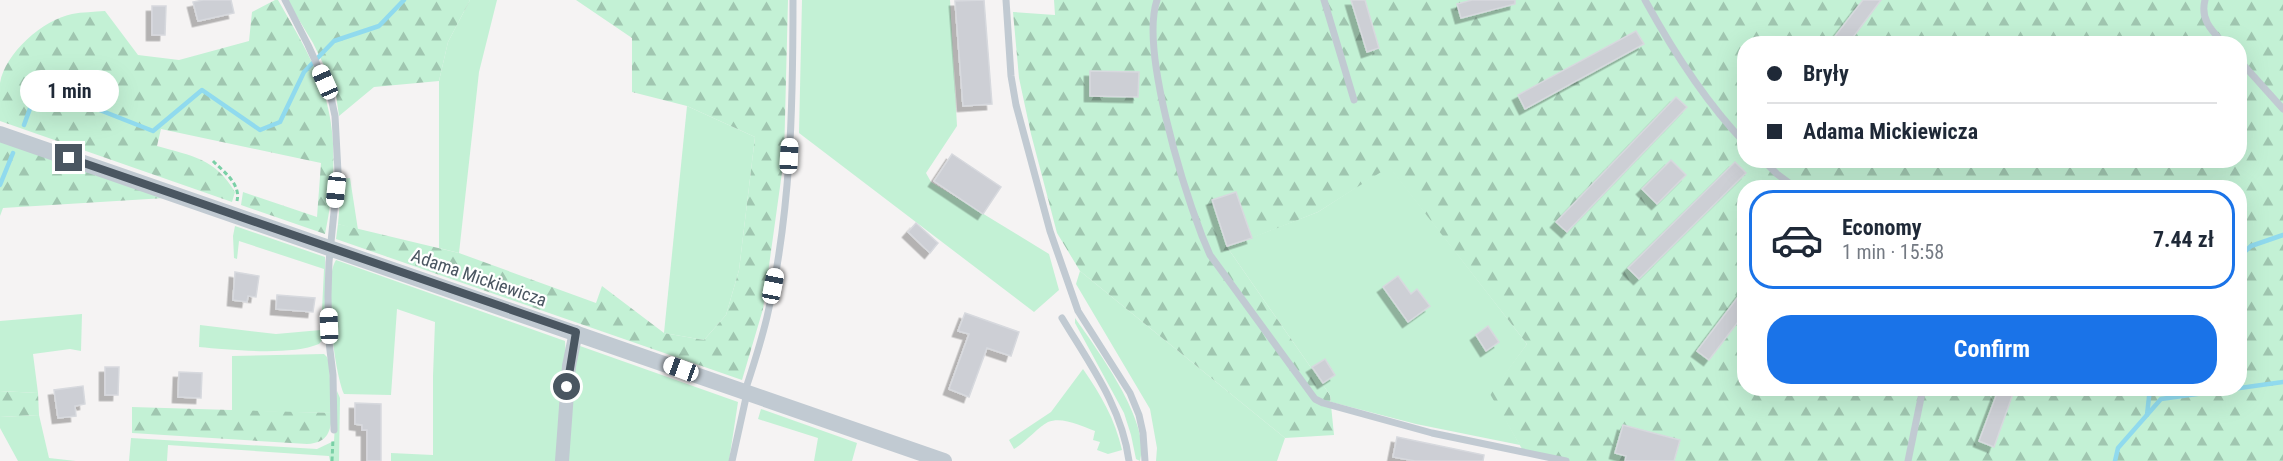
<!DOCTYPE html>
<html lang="en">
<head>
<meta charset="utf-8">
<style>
	body { margin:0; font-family:"Roboto Condensed",sans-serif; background:#f2f2f3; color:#1f2937; height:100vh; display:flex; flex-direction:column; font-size:22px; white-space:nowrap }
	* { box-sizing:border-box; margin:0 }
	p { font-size:20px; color:#747a83 }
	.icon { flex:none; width:33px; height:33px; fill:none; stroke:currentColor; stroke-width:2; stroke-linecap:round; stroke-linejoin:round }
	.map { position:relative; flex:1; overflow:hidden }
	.drawer { position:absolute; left:1737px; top:180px; width:510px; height:216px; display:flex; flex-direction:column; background:#fff; border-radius:24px; box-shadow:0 6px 24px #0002 }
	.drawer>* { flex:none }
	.guide { position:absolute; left:1737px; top:36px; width:510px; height:132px; border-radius:24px; box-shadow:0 6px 24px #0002; display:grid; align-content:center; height:132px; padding:0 30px; background:#fff }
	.end { position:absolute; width:27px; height:27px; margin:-14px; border:8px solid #4a5661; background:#fff; box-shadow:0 0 0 3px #fff }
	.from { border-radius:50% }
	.bubble { position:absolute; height:42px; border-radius:21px; background:#fff; box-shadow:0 6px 24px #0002; font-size:20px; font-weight:700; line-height:42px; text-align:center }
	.car { position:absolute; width:18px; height:36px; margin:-18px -9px; border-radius:8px; box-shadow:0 0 4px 2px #0007; background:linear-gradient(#fff 24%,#345 0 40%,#fff 0 76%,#345 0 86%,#fff 0) }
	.guide b { display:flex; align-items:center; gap:21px; height:57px; font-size:22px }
	.guide b+b { border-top:2px solid #e0e1e3 }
	.guide i { width:15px; height:15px; background:#1f2937 }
	ul { padding:10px 0 0; list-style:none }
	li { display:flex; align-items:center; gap:18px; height:99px; margin:0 12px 9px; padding:0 18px; border:3px solid transparent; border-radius:24px }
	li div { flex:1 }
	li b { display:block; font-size:22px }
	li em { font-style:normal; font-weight:700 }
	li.on { border-color:#1a73e8 }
	li>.icon { width:54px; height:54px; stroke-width:1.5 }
	.action { display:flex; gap:12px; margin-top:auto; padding:12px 30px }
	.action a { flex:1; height:69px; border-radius:24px; background:#1a73e8; color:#fff; font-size:24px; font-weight:700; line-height:69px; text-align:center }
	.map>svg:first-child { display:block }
</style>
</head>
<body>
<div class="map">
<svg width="2283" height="461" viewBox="0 0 2283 461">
	<defs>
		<pattern id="forest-firs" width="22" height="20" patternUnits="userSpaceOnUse" patternTransform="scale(1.5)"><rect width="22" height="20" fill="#c3f1d5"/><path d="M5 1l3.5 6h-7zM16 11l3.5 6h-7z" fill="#a0c6b0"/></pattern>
		<filter id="shadow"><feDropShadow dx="-5.5" dy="5.5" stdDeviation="0" flood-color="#0004"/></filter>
	</defs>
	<rect width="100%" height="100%" fill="#f5f3f3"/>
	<!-- green -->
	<g fill="#c3f1d5">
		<path d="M470,0H497L479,72L459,253L439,248V81L448,42Z"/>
		<path d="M802,0H950L957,126L926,173L931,182L1049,254L1059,290L1034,312L799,133Z"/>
		<path d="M687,106L755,137L739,270L726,315L704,340L664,333Z"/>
		<path d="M1389,166L1527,344L1491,394L1520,445L1416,424L1331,402L1330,395L1227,247L1318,212Z"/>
		<path d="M350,178L358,230L338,224L342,179Z"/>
		<path d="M235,226L325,257L326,335L319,344C290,356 232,350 199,347L200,325L276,334L321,330L324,269L239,241L237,259L234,258L233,236Z"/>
		<path d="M336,260L565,341L566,358L559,461H391V453L433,455V376L435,322L397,309L391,395L344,394C334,372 323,279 336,260Z"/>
		<path d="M1080,271L1285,438L1277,461H1156L1157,448L1150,409L1076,284Z"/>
		<path d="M82,314L81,351L70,349L33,354L38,393L0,391V321Z"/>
		<path d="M1075,318C1096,348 1152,423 1140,461L1136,459L1131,435L1124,413L1075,323Z"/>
		<path d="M580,346L738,402L729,461H565L571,379Z"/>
		<path d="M324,354L327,357L329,363L332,413L232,411V356Z"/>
		<path d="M1083,369C1101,395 1115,419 1122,450L1108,454L1097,450L1100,442L1093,440L1095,431C1082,426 1062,416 1048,422C1038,427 1026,442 1014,449L1009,440L1051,412Z"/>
		<path d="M337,391L340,398L339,461H330L329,456L168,445L167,461H129L131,438L317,449L334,441Z"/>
		<path d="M761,409L857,443L852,461H814L818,438L758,419Z"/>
		<path d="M39,415L49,458L76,461H18L0,428V417Z"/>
	</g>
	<!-- forest -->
	<g fill="url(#forest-firs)" fill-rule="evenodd">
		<path d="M275,0H278C296,32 317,65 326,100C338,143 334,191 325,234L241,205L243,192L317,217L321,163L161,129L157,146C192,156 215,158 235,192L232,202L0,121C0,109 0,95 0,83C5,53 43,20 72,14C82,12 94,12 105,11L138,55L179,60L249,41L252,12Z"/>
		<path d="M287,0H470L448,42L439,81L374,87L339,116L335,88L313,43Z"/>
		<path d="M576,0H788L784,158L763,309L742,380L336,239L338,224L459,253L596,303L602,286L664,333L704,340L726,315L739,270L755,137L687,106L632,92V38Z"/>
		<path d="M1054,0H2283V461H1566L1525,454L1490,394L1527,344L1389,167L1318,212L1252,238L1236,192L1212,200L1227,247L1330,395L1334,435L1285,438L1080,271L1057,233L1031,134L1019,78L1013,12L1055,15ZM1744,44H2240V160H1744ZM1744,188H2240V388H1744Z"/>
		<path d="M0,139L165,198L3,208L0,216Z"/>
		<path d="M0,391L38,393L39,415L0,417Z"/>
		<path d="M132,407L332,413C331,431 328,443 307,444L132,433Z"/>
	</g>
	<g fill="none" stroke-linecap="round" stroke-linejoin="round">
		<!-- stream -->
		<g stroke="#90daee" stroke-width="4.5">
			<path d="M24,125L32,103L87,105L153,131L202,90L260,130L280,122L304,72L334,41L379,26L404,0"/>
			<path d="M0,185L13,153"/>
			<path d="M2240,256L2251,246L2283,235"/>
			<path d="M2147,415L2150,388"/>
			<path d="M2115,461L2118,448L2161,399L2283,382"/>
		</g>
	</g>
	<!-- building -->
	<g fill="#cdcfd5" stroke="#d7d9de" stroke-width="1.5" filter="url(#shadow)">
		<path d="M203,0H231L234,13L198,21L193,2Z"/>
		<path d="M984,0L992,104L963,106L955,1Z"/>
		<path d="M1351,0H1365L1379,48L1367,52Z"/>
		<path d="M1472,0H1515V4L1461,18L1457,4Z"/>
		<path d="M1863,0H1881L1848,44H1829Z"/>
		<path d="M152,6H166L165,35H152Z"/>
		<path d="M1636,31L1644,44L1525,109L1518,95Z"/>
		<path d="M1090,71L1139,72L1138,97L1090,96Z"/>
		<path d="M1676,97L1687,107L1567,232L1556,222Z"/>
		<path d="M952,154L1001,187L983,214L934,181Z"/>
		<path d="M1671,160L1686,175L1657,204L1642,189Z"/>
		<path d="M1735,162L1746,173L1639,279L1628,268Z"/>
		<path d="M1236,192L1252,238L1227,246L1212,200Z"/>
		<path d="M916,223L938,243L930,253L908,232Z"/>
		<path d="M235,272L259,276L256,297L248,296L247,302L233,300Z"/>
		<path d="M1398,276L1411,294L1417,289L1430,306L1408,322L1383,287Z"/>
		<path d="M1744,289V314L1709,360L1697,351Z"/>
		<path d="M277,295L315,298L313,312L276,309Z"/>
		<path d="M965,313L1019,332L1011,356L987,348L969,397L949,389L969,334L958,331Z"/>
		<path d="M1488,326L1499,342L1486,351L1476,335Z"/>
		<path d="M1325,359L1335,375L1323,383L1312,367Z"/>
		<path d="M105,367H119L118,395H105Z"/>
		<path d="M179,372L202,373L201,398L178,397Z"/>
		<path d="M83,386L85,404L75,406L76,416L58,418L54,390Z"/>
		<path d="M1999,388H2015L1994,447L1979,441Z"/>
		<path d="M355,403L381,404V461H367V430H362V425L355,424Z"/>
		<path d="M1623,425L1680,440L1674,461H1625L1626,456L1615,453Z"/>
		<path d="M1397,437L1484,455L1483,461H1415L1393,457Z"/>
	</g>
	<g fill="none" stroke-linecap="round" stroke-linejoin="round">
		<!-- path -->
		<g stroke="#7ad0a6" stroke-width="3" stroke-dasharray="4.5 3" stroke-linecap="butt">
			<path d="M213,161C224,172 241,184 237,201"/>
			<path d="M332,461L333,439"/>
		</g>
		<!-- service -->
		<g stroke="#c1cad2" stroke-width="7">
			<path d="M285,0L308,45L330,93L335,116L338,172L329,262L328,296L329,342L333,375L334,430"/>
			<path d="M1006,0L1011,76L1016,105L1050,231L1078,311L1130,393L1139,415L1143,433L1145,461"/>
			<path d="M1157,0C1140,50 1183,186 1202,236L1210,255L1315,399L1323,403L1432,433L1566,461"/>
			<path d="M1324,0L1354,100"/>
			<path d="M1645,0C1673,51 1704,100 1744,142"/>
			<path d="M2205,0C2200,19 2211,30 2224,44"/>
			<path d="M2240,61L2283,109"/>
			<path d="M1763,160L1777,174L1796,188"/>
			<path d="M1062,318C1089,363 1122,407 1129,461"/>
			<path d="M745,391C753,367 761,342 767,317C791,213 793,106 793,0"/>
			<path d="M732,461L747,393"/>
			<path d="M1908,461L1923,388"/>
		</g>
		<!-- minor -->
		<path stroke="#c1cad2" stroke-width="14" d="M562,461L569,366L576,332"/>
		<!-- tertiary -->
		<path stroke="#c1cad2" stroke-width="16" d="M0,134L944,461"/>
	</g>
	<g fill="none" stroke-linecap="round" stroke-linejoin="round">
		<!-- route -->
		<path stroke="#4a5661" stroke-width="8" d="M69,158L576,332L567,387"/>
	</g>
	<g text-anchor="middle" stroke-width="4.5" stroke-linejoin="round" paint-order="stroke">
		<!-- street labels -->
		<g font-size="18" fill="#4a5661" stroke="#fff">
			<text transform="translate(479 278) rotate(19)" y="6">Adama Mickiewicza</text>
		</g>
	</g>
</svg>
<i class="end from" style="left:567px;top:387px"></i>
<i class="end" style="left:69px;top:158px"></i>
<div class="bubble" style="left:20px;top:70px;width:99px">1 min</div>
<i class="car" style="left:325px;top:82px;rotate:336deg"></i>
<i class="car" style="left:789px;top:156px;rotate:3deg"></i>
<i class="car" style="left:336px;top:190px;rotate:186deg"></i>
<i class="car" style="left:773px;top:286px;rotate:11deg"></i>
<i class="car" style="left:329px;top:326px;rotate:358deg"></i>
<i class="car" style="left:681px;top:369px;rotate:290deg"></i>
<div class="guide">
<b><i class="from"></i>Bryły</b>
<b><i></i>Adama Mickiewicza</b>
</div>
<section class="drawer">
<ul>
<li class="on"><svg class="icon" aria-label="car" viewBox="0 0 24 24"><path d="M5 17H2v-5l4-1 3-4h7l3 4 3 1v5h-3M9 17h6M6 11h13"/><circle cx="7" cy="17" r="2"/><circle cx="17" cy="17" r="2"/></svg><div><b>Economy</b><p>1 min · 15:58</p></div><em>7.44 zł</em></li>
</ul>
<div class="action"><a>Confirm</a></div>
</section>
</div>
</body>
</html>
